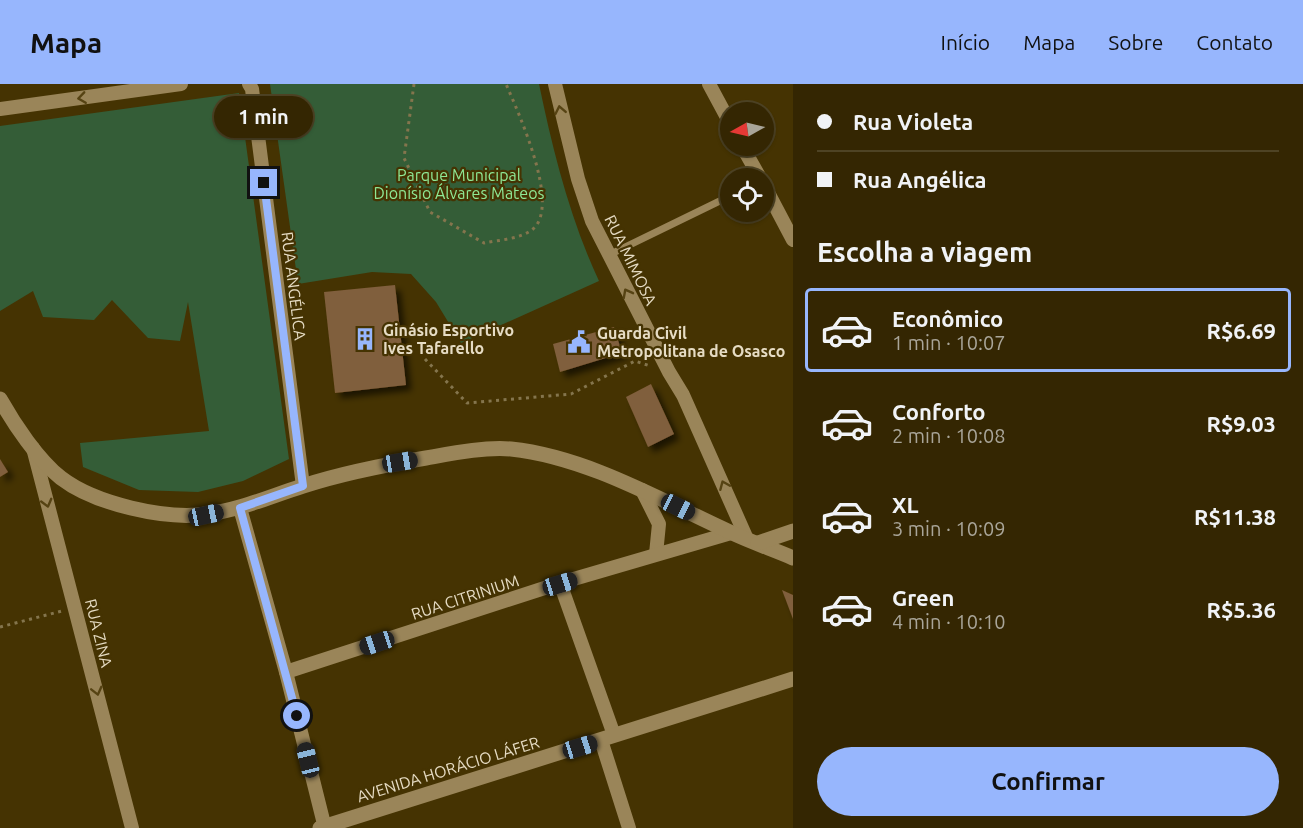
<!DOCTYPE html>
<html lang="pt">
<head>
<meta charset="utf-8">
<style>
	body { margin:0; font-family:Ubuntu,sans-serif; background:#3f3211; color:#f1f3f6; height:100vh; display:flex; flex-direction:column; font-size:22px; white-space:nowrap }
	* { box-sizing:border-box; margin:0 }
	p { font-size:20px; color:#a9a599 }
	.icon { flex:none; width:33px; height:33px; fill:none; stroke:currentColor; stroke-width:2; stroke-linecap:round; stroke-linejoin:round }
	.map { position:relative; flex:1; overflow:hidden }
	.details { display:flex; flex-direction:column; background:#342602; width:510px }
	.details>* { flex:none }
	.guide { display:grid; align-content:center; height:132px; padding:0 24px; background:#342602 }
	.needle { width:39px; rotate:262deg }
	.fabs { position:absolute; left:720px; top:18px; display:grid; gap:12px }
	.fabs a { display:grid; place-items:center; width:54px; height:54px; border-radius:50%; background:#342602; box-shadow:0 2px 4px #0004,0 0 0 2px #4e4324; font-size:30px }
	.end { position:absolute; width:27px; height:27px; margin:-14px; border:8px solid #97b6fd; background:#111; box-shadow:0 0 0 3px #111 }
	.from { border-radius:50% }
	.bubble { position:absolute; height:42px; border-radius:21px; background:#342602; box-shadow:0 2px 4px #0004,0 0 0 2px #4e4324; font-size:20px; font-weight:700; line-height:42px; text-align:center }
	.car { position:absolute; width:18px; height:36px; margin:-18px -9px; border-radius:8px; box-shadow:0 0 4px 2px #0007; background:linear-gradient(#222 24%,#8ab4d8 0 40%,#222 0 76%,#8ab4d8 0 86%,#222 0) }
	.guide b { display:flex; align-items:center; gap:21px; height:57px; font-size:22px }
	.guide b+b { border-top:2px solid #4e4324 }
	.guide i { width:15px; height:15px; background:#f1f3f6 }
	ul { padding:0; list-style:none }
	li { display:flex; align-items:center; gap:18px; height:84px; margin:0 12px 9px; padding:0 12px; border:3px solid transparent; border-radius:6px }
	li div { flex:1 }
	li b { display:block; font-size:22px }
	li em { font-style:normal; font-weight:700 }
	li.on { border-color:#97b6fd }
	li>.icon { width:54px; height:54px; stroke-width:1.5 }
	h2 { padding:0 24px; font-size:27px; line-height:72px }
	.primary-button { display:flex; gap:12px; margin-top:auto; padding:12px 24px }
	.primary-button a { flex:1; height:69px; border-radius:36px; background:#97b6fd; color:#111; font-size:24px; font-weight:700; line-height:69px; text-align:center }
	header { display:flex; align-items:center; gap:36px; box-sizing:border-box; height:84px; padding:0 30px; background:#97b6fd; color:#111 }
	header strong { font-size:28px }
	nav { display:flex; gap:33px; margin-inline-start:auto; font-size:21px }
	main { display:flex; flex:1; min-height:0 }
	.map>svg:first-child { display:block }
</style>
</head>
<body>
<header>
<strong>Mapa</strong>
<nav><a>Início</a><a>Mapa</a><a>Sobre</a><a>Contato</a></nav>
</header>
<main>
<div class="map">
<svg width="793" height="744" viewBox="0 0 793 744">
	<defs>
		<filter id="shadow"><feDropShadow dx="5.5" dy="5.5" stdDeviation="3" flood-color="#0009"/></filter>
	</defs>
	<rect width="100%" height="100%" fill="#453302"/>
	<!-- green -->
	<g fill="#345d37">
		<path d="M270,0H539C553,67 570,135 599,197L461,259L436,218L411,190L372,188L298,200Z"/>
		<path d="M239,9L289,375L243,397L198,408L139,406L83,383L80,359L209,347L188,218L180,257L148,254L112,216L94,236L43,233L33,207L0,227V42Z"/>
	</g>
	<!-- building -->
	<g fill="#805e3c" filter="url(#shadow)">
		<path d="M395,201L406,301L335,309L324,208Z"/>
		<path d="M614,243L622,269L560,288L553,260Z"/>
		<path d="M651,300L674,350L648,363L626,313Z"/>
		<path d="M0,375L8,388L0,393Z"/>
		<path d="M782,506L793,511V535Z"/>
	</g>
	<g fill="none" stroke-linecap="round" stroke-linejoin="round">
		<!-- path -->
		<g stroke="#84754d" stroke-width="3" stroke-dasharray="3 4.5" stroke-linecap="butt">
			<path d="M414,0L404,74L430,128L484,159C499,156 521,155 533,145C561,121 518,28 506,0"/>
			<path d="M425,275L467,319L571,310L635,277L650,282"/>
			<path d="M0,543L62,527"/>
		</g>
		<!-- service -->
		<path stroke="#9a8559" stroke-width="7" d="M609,171L730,112"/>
		<!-- minor -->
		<g stroke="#9a8559" stroke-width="14">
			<path d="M249,0L252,5L303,402"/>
			<path d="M555,0L578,95L592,137L669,288L683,311L747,455"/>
			<path d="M709,0L730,39"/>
			<path d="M0,25L181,0"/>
			<path d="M742,62L760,94"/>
			<path d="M764,101L793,156"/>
			<path d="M33,364L132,744"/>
			<path d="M642,406L659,440L656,470"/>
			<path d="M240,424L286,588L325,744"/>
			<path d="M560,499L614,651"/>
			<path d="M286,588L560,499L731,449"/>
			<path d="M601,656L629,744"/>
		</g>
		<!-- tertiary -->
		<path stroke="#9a8559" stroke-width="15" d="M320,744L793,595"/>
		<!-- secondary -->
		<g stroke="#9a8559" stroke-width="15">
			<path d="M0,315C14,340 38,376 61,394C95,420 165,436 207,430C240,426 271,412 303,402C343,389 384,381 426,374C454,369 483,363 511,365C587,373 662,417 730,448C751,458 772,465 793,474"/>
			<path d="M758,459L793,447"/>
		</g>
	</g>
	<!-- one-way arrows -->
	<defs><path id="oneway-chevron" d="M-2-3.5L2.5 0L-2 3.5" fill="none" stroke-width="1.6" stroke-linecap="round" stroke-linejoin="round" transform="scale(1.5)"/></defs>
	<g stroke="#564313">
		<use href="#oneway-chevron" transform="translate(82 14) rotate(172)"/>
		<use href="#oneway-chevron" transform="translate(560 26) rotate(-101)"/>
		<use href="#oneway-chevron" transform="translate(627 209) rotate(-118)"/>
		<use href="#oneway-chevron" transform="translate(724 401) rotate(-113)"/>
		<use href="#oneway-chevron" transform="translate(47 419) rotate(75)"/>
		<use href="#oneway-chevron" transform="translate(97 607) rotate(76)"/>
	</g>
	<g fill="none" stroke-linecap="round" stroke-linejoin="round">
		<!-- route -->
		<path stroke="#97b6fd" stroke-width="8" d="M264,99L303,402L240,424L297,632"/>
	</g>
	<!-- icons -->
	<defs>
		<g id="building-bare" transform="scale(1.8)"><path d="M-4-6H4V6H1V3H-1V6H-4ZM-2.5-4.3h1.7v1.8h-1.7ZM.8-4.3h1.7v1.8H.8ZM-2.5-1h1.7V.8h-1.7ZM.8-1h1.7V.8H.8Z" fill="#97b6fd" stroke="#453302" stroke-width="2.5" paint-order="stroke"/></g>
		<g id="civic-bare" transform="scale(1.8)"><path d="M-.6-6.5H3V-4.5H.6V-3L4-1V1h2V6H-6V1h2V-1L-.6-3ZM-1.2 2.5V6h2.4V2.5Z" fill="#97b6fd" stroke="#453302" stroke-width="2.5" paint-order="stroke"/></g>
	</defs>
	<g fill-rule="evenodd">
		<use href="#building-bare" x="365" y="255"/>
		<use href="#civic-bare" x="579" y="258"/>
	</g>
	<g text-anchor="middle" stroke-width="4.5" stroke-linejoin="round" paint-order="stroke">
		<!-- park labels -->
		<g font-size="16" fill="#8ee895" stroke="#453302">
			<text x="459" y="97">Parque Municipal<tspan x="459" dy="18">Dionísio Álvares Mateos</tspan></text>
		</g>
		<!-- street labels -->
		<g font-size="16" fill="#e6dcc4" stroke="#453302">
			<text transform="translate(631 176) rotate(64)" y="6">RUA MIMOSA</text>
			<text transform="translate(294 202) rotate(83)" y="6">RUA ANGÉLICA</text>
			<text transform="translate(465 513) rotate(-18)" y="6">RUA CITRINIUM</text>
			<text transform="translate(99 549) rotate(76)" y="6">RUA ZINA</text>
			<text transform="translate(448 685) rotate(-17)" y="6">AVENIDA HORÁCIO LÁFER</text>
		</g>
		<!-- poi labels -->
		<g font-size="16" font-weight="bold" fill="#e6dcc4" stroke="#453302" text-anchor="start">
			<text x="383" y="252">Ginásio Esportivo<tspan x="383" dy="18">Ives Tafarello</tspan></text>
			<text x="597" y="255">Guarda Civil<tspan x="597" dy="18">Metropolitana de Osasco</tspan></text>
		</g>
	</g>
</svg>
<div class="fabs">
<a><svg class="needle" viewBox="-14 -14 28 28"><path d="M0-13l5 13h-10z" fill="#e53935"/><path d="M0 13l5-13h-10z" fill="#a9a599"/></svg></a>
<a><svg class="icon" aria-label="locate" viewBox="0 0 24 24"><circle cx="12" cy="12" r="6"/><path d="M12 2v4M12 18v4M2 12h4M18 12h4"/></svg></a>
</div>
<i class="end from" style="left:297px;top:632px"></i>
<i class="end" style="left:264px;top:99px"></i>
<div class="bubble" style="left:214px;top:12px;width:99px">1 min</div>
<i class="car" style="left:400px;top:378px;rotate:81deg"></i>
<i class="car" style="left:678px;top:423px;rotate:116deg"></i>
<i class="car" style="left:206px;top:431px;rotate:78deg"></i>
<i class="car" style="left:560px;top:500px;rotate:73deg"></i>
<i class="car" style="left:377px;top:559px;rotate:252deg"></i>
<i class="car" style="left:580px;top:663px;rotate:73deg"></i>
<i class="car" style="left:308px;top:676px;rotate:346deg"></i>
</div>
<section class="details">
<div class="guide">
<b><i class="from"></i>Rua Violeta</b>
<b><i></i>Rua Angélica</b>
</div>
<h2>Escolha a viagem</h2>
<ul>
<li class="on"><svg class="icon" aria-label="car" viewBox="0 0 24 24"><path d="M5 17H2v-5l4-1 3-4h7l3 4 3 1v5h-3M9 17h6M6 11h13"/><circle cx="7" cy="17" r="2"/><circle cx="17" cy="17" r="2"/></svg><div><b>Econômico</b><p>1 min · 10:07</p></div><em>R$6.69</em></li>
<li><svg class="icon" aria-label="car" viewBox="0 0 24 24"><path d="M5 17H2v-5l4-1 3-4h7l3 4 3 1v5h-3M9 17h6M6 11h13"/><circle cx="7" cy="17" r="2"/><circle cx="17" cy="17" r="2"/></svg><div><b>Conforto</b><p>2 min · 10:08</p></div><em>R$9.03</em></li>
<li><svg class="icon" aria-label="car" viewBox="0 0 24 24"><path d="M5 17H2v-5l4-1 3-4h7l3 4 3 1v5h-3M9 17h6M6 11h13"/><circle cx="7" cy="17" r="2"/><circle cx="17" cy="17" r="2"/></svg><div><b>XL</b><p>3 min · 10:09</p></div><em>R$11.38</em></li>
<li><svg class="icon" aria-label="car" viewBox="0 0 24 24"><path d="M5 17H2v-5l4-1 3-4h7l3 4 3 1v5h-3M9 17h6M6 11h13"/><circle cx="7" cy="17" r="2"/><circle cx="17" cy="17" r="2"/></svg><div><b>Green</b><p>4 min · 10:10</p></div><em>R$5.36</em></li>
</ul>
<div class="primary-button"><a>Confirmar</a></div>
</section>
</main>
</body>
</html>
